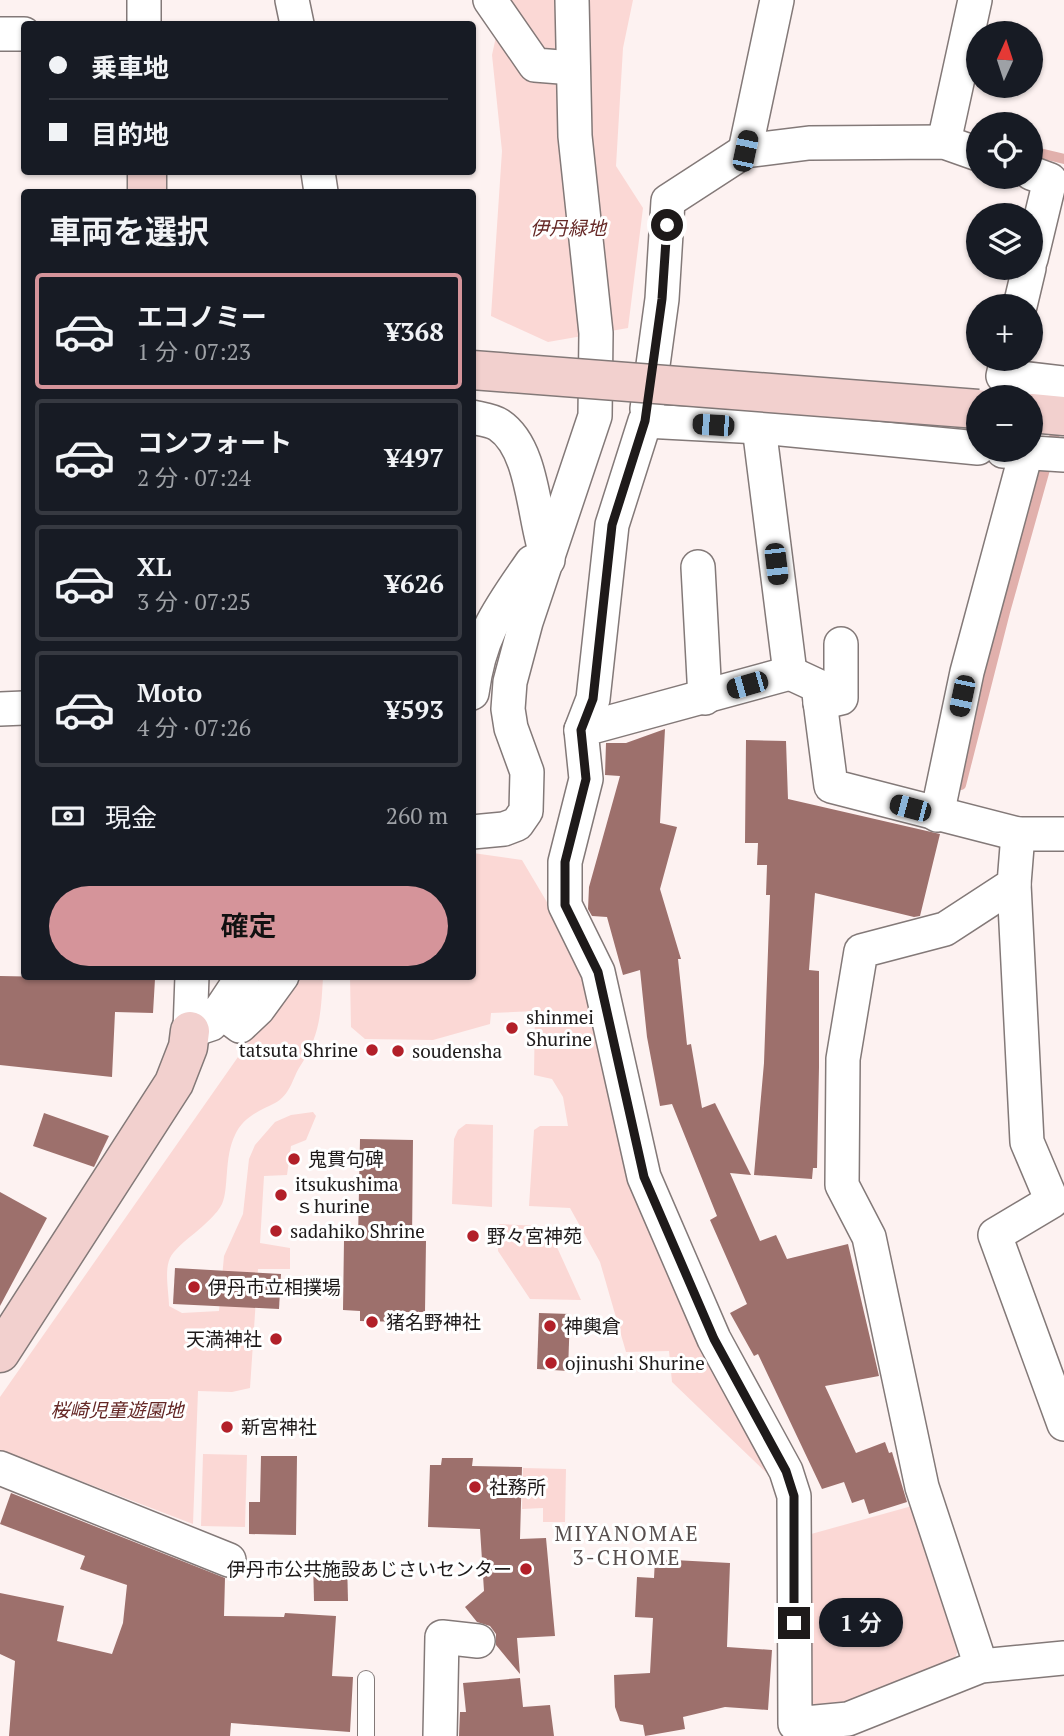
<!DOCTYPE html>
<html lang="ja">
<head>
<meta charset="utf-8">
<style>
	body { margin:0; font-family:"PT Serif","Noto Sans JP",serif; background:#242831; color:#f1f3f6; height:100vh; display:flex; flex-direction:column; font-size:26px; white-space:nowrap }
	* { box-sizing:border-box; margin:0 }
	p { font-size:23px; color:#9ea1a6 }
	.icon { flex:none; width:38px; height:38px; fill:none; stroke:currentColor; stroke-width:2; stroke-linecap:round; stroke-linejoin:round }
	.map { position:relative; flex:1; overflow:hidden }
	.panel { position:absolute; left:21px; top:189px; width:455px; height:791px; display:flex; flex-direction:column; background:#171b24; border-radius:7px; box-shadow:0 2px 5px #0004 }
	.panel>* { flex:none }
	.hud { position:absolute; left:21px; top:21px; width:455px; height:154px; border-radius:7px; box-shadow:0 2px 5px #0004; display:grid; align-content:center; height:154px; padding:0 28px; background:#171b24 }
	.needle { width:46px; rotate:3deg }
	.fabs { position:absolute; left:966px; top:21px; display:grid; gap:14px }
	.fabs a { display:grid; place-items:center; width:77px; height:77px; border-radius:50%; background:#171b24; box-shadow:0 2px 5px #0004; font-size:35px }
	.end { position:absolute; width:32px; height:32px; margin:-16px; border:9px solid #1e1a1a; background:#fff; box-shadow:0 0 0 4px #fff }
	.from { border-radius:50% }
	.bubble { position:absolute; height:49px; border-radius:24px; background:#171b24; box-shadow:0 2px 5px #0004; font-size:23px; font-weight:600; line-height:49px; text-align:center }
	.car { position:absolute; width:21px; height:42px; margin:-21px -10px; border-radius:9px; box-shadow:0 0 5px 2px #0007; background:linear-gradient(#222 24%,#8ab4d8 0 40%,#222 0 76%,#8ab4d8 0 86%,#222 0) }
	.hud b { display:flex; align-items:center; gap:24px; height:66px; font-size:26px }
	.hud b+b { border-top:2px solid #363941 }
	.hud i { width:18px; height:18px; background:#f1f3f6 }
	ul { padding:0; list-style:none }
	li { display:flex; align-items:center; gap:21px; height:116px; margin:0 14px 10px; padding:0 14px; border:4px solid #363941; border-radius:7px }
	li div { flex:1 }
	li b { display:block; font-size:26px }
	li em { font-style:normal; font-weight:600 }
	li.on { border-color:#d5949a }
	li>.icon { width:63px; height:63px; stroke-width:1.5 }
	h2 { padding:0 28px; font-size:32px; line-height:84px }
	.pay { display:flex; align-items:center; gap:18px; height:77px; padding:0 28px; font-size:26px }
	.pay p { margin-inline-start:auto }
	.primary-button { display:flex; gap:14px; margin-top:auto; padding:14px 28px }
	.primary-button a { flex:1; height:80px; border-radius:42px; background:#d5949a; color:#111; font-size:28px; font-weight:600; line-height:80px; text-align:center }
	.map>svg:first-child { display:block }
</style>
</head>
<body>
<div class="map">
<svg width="1064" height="1736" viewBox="0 0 1064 1736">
	<rect width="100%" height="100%" fill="#fdf2f1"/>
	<!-- green -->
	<g fill="#fbd8d5">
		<path d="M504,0H633L623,48L616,166L643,208L628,328L548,342L491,316L502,151L492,55Z"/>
		<path d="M473,853L522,860L554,914L603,1021L634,1166L778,1484L672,1382L669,1351L626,1352L600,1262L570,1208L529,1206L534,1130L540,1126H568L563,1097L552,1079L534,1075L535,1011L491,1013L490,1024L433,1040L365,1039L351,1027L350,977L472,976Z"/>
		<path d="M294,977H323C321,1014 320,1036 299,1068C292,1080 290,1095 275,1103C259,1111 243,1117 235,1135C224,1157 229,1189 222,1204C212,1224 177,1243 170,1258C164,1271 169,1293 169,1306L182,1313L219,1311L224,1256L243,1214L249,1159L255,1145L275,1122L291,1115L313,1112L316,1116L306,1140L291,1146L287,1175L264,1176L260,1243L290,1248V1269H258L250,1388L232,1392L198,1391L193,1524L0,1450V1397Z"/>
		<path d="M466,1124L493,1125L492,1207L452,1204L454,1139L458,1130Z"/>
		<path d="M499,1224L539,1226L551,1234L581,1300L530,1299L498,1251Z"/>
		<path d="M203,1454L247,1455L245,1527L201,1526Z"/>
		<path d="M523,1468L566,1469L565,1522H543V1508L522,1509Z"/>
		<path d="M912,1506L960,1644L953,1664L842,1710L810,1709L804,1536Z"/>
	</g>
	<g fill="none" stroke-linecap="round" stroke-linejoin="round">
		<!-- stream -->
		<g stroke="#e1b0ac" stroke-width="10">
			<path d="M1031,151L1064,159"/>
			<path d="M961,785L1005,612L1058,423"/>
		</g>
	</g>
	<!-- building -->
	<g fill="#9d706c">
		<path d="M665,729L660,823L677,827L660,889L681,959H678L687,1045L691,1044L702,1108L715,1103L751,1175L730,1173L760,1241L776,1235L787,1259L848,1244L879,1376L825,1386L856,1453L885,1442L889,1453L892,1452L907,1502L869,1514L864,1499L852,1503L844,1482L822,1489L758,1354L754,1356L730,1313L747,1304L710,1220L717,1216L672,1104L660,1106L647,1037L640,970L623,975L607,917L592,916L588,909L589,887L620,776L605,775L606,743H626Z"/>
		<path d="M746,740L786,741L788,799L940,834L920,916L914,917L815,893L809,970L819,971V1067L817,1168H813L812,1179L754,1175L764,1063L770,895H766L767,865H757L758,843H745Z"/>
		<path d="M0,976L155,979L153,1013L115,1012L112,1077L0,1065Z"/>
		<path d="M44,1113L109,1136L94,1167L33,1146Z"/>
		<path d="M360,1139L413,1140L412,1241H426L425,1312H405L404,1322L360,1321V1311L343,1310L344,1240H358Z"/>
		<path d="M0,1192L47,1218L0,1306Z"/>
		<path d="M175,1268L281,1274L279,1309L173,1304Z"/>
		<path d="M539,1313L570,1314L568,1371L537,1369Z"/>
		<path d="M261,1456H297L296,1535L249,1534V1502H260Z"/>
		<path d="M442,1458H473L472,1466L522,1467L520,1539L546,1538L555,1636L517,1638L520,1674L496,1645V1634L490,1626L477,1622L465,1607L484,1591L480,1529L428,1527L430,1465H441Z"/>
		<path d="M11,1493L225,1578L224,1616L284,1617L285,1613L336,1616L332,1676L353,1677L350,1732L231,1723L230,1736H9L15,1661L0,1654V1593L64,1606L57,1641L112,1654L123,1623L127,1585L80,1569L85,1556L0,1524Z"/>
		<path d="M655,1559L730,1563L727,1647L772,1650L768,1710L725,1707L683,1717L685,1729L645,1736L643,1725L620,1721L615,1707L614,1675L650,1673L653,1618L635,1617L637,1577L654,1578Z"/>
		<path d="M313,1561H347L348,1601H314Z"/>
		<path d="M520,1678L523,1707L550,1705L554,1736H459L460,1712H466L463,1683Z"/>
	</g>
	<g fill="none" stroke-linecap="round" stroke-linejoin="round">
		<!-- lane casing -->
		<g stroke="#837978" stroke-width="18">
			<path id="lane" d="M366,1736V1679"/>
		</g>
		<!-- street casing -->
		<g stroke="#837978" stroke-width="36">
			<g id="street">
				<path d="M292,0L297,24"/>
				<path d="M490,0L535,65L573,68"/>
				<path d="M144,24V0"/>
				<path d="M0,34H24"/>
				<path d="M944,142L975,0"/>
				<path d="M745,151L777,0"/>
				<path d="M318,172L321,192"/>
				<path d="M1031,173L1050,180L1031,259"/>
				<path d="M1020,306L1029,268"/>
				<path d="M1007,359L1003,376L1064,383"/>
				<path d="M647,409L662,299L668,201L745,151L809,143L944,142L978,154"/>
				<path d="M472,417C480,419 492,420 499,425C535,449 533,521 548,560L532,562C499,610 480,633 472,693"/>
				<path d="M759,427L790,673"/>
				<path d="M1003,451L1064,455"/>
				<path d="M698,567L705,698"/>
				<path d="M820,703L841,698V644"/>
				<path d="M0,709L24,708"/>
				<path d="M581,730L593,699L612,525L645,421L759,427L978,448"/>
				<path d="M937,815L967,672L1026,453"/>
				<path d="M472,832L504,829L517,824L526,811L527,772L511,728L508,709L510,682L526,622L595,416L596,333L575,136L572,0"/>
				<path d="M1064,834H1018L831,786L818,686L790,673L581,730L586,779L565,862V905L598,972L644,1177L714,1339L786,1471L794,1496L795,1724L848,1719L981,1666L1064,1658"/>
				<path d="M1014,884L1027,1142L1052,1201L995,1235L1064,1424"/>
				<path d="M192,976L190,1031L211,1024L243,976"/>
				<path d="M220,1011L240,1026L258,1009L282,976"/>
				<path d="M0,1468L229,1560"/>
				<path d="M981,1666L922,1487L869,1237L842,1185L843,1059L861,951L945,929L1014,884L1018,834"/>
				<path d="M440,1736L442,1637L478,1641"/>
			</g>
		</g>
		<!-- secondary casing -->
		<g stroke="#837978" stroke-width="41">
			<g id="secondary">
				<path d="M147,172V192"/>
				<path d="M1031,413L1064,416"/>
				<path d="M0,1353L174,1083L188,1047L190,1031"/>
			</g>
		</g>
		<!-- lane -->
		<use href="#lane" stroke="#fff" stroke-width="16"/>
		<!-- street -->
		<use href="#street" stroke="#fff" stroke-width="33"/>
		<!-- secondary -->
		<use href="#secondary" stroke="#f2d0ce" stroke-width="38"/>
		<!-- secondary-bridge casing -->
		<g stroke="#837978" stroke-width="41" stroke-linecap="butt">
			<path id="secondary-bridge" d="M472,370L978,409"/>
		</g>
		<!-- secondary-bridge -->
		<use href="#secondary-bridge" stroke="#f2d0ce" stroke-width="38"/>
	</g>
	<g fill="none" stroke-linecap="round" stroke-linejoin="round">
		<!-- route -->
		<path stroke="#1e1a1a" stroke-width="9" d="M667,225L662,299L645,421L612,525L593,699L581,730L586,779L565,862V905L598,972L644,1177L714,1339L786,1471L794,1496V1623"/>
	</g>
	<!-- markers -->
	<g fill="#b22029" stroke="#fff" stroke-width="2.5">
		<circle cx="512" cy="1028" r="7"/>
		<circle cx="372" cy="1050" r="7"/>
		<circle cx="398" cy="1051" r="7"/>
		<circle cx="294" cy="1159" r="7"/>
		<circle cx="281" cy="1195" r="7"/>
		<circle cx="276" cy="1231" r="7"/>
		<circle cx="473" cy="1236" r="7"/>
		<circle cx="194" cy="1287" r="7"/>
		<circle cx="372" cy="1322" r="7"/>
		<circle cx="550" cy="1326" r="7"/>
		<circle cx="276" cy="1339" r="7"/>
		<circle cx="551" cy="1363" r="7"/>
		<circle cx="227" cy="1427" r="7"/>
		<circle cx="475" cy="1487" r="7"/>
		<circle cx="526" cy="1569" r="7"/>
	</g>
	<g text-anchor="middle" stroke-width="6" stroke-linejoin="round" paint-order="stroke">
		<!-- park labels -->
		<g font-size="19" font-style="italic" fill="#652826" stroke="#fff">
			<text x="568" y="235">伊丹緑地</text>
			<text x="117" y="1417">桜崎児童遊園地</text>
		</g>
		<!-- poi labels -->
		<g font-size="19" fill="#1e1a1a" stroke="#fff" text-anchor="start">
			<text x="526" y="1024">shinmei<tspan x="526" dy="22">Shurine</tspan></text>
			<text x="358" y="1057" text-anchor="end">tatsuta Shrine</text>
			<text x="412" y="1058">soudensha</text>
			<text x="308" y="1166">鬼貫句碑</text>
			<text x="295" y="1191">itsukushima<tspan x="295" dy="22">ｓhurine</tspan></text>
			<text x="290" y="1238">sadahiko Shrine</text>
			<text x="487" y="1243">野々宮神苑</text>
			<text x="208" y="1294">伊丹市立相撲場</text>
			<text x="386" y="1329">猪名野神社</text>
			<text x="564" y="1333">神輿倉</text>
			<text x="262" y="1346" text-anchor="end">天満神社</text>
			<text x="565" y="1370">ojinushi Shurine</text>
			<text x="241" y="1434">新宮神社</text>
			<text x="489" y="1494">社務所</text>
			<text x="512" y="1576" text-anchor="end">伊丹市公共施設あじさいセンター</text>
		</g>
		<!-- neighbourhood labels -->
		<g font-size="21" letter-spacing="2" fill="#574e4d" stroke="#fff">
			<text x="627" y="1541">MIYANOMAE<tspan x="627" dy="24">3-CHOME</tspan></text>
		</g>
	</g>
</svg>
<div class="fabs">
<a><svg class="needle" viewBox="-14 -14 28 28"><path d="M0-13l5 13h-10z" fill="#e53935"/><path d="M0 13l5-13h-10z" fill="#9ea1a6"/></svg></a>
<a><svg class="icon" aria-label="locate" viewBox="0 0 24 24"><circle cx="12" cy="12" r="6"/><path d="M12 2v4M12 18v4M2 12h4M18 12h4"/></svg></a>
<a><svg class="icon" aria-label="layers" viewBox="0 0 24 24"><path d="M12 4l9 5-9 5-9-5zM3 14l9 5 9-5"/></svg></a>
<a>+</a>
<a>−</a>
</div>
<i class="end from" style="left:667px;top:225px"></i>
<i class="end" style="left:794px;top:1623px"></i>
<div class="bubble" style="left:819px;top:1598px;width:84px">1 分</div>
<i class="car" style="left:745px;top:151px;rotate:12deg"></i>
<i class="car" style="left:713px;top:425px;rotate:274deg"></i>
<i class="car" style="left:776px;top:564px;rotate:173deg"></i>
<i class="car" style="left:747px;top:685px;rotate:254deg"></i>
<i class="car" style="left:962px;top:696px;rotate:192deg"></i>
<i class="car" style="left:910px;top:808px;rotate:285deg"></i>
<div class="hud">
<b><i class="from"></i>乗車地</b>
<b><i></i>目的地</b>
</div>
<section class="panel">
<h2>車両を選択</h2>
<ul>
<li class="on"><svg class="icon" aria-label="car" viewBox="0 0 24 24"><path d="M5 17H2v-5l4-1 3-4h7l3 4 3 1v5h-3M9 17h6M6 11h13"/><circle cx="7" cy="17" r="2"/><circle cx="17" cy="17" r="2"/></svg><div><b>エコノミー</b><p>1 分 · 07:23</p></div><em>¥368</em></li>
<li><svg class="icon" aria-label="car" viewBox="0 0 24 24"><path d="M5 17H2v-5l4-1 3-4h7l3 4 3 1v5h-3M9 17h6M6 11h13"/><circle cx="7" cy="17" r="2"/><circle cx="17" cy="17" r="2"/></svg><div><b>コンフォート</b><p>2 分 · 07:24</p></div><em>¥497</em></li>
<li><svg class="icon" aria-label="car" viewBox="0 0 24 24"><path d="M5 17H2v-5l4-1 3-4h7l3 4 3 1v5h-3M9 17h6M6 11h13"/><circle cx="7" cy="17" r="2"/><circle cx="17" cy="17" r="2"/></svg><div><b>XL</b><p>3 分 · 07:25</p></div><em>¥626</em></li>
<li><svg class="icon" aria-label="car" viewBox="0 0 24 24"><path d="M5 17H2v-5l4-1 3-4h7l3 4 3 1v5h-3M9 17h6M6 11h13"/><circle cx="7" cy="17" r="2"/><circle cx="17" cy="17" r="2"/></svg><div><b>Moto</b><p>4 分 · 07:26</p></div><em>¥593</em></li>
</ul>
<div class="pay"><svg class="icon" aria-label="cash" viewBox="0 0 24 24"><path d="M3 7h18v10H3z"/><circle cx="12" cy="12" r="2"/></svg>現金<p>260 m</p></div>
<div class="primary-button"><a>確定</a></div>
</section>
</div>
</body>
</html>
